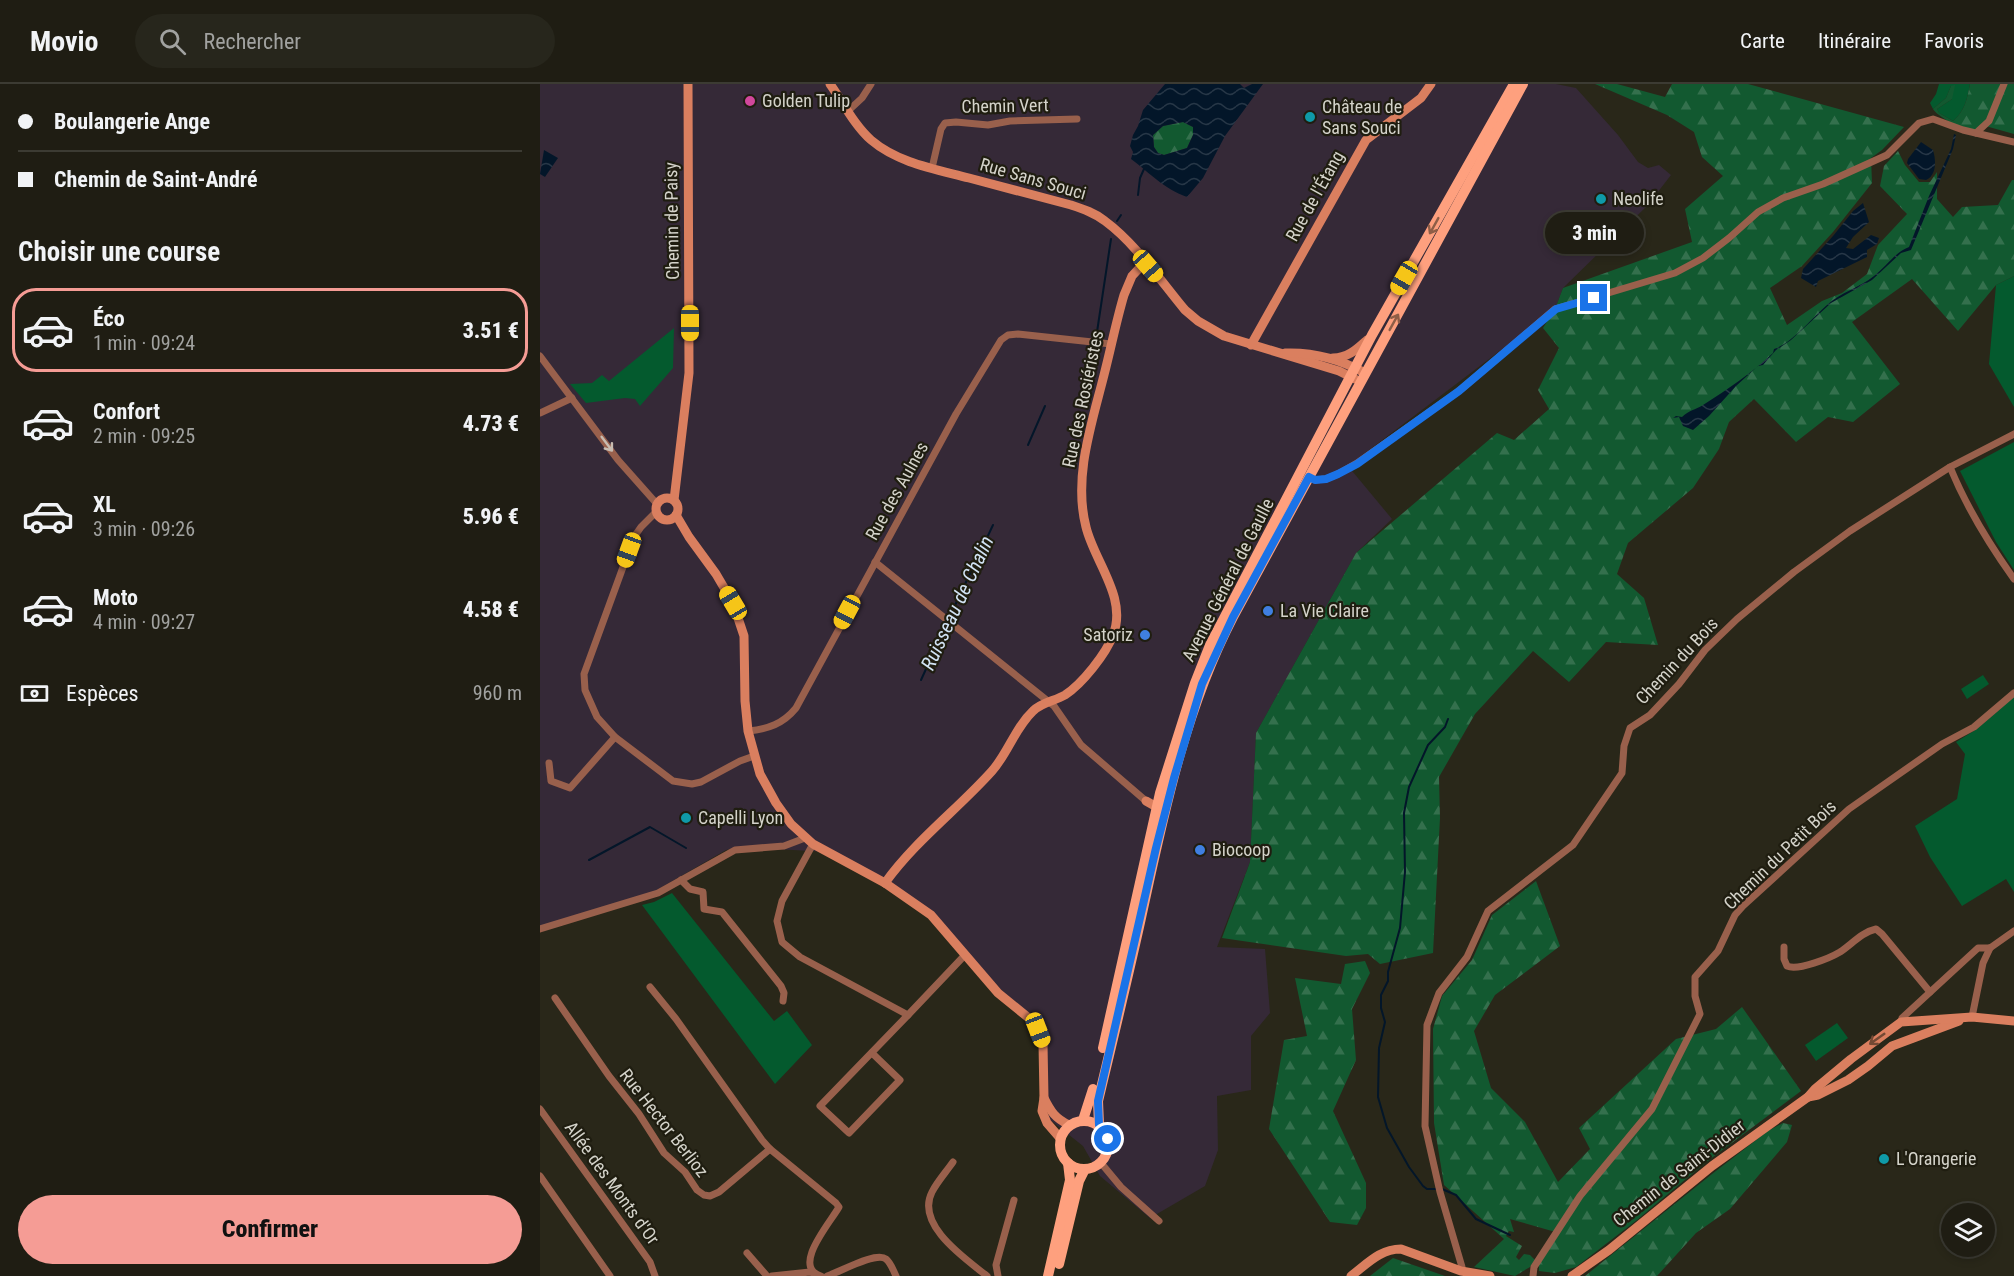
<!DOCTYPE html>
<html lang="fr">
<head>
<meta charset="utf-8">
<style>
	body { margin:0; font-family:"Roboto Condensed",sans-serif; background:#27261c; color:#f1f3f6; height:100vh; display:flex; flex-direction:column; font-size:22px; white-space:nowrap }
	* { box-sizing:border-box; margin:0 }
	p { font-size:20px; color:#a1a2a0 }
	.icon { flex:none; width:33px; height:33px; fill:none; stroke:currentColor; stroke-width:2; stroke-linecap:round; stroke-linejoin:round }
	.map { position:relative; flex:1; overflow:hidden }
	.sheet { display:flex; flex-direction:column; background:#1f1d13; width:540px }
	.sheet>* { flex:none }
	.guide { display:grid; align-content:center; height:132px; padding:0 18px; background:#1f1d13 }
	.tools { position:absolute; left:1401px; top:1119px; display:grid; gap:12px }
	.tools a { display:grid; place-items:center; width:54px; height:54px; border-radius:50%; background:#1f1d13; box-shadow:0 3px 9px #0003,0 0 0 2px #3c3b33; font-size:30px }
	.end { position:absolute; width:27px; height:27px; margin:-14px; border:8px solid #1a73e8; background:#fff; box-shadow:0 0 0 3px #fff }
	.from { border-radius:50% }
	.bubble { position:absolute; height:42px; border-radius:21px; background:#1f1d13; box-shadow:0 3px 9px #0003,0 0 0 2px #3c3b33; font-size:20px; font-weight:800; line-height:42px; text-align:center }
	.car { position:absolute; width:18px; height:36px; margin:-18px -9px; border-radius:8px; box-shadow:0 0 4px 2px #0007; background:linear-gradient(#f5c518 24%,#345 0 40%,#f5c518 0 76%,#345 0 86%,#f5c518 0) }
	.guide b { display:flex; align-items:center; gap:21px; height:57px; font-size:22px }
	.guide b+b { border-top:2px solid #3c3b33 }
	.guide i { width:15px; height:15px; background:#f1f3f6 }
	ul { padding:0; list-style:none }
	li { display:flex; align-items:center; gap:18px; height:84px; margin:0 12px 9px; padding:0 6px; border:3px solid transparent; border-radius:24px }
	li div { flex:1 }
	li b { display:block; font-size:22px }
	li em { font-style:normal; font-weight:800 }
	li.on { border-color:#f59c95 }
	li>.icon { width:54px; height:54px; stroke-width:1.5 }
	h2 { padding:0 18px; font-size:27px; line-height:72px }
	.pay { display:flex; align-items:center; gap:15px; height:66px; padding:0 18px; font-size:22px }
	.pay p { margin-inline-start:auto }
	.cta { display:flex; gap:12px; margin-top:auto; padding:12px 18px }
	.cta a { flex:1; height:69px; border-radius:36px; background:#f59c95; color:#111; font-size:24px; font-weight:800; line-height:69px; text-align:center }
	header { display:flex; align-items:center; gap:36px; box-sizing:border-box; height:84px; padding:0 30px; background:#1f1d13; border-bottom:2px solid #3c3b33 }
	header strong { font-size:28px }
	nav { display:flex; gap:33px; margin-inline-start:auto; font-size:21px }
	.search { width:420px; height:54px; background:#27261c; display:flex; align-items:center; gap:15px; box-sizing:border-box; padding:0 21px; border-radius:33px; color:#a1a2a0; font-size:22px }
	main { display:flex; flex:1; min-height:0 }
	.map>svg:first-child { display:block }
</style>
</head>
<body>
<header>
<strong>Movio</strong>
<div class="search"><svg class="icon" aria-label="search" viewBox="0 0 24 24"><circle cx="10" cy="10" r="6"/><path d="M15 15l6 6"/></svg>Rechercher</div>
<nav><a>Carte</a><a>Itinéraire</a><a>Favoris</a></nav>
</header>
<main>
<section class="sheet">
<div class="guide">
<b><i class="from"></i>Boulangerie Ange</b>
<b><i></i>Chemin de Saint-André</b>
</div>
<h2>Choisir une course</h2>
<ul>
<li class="on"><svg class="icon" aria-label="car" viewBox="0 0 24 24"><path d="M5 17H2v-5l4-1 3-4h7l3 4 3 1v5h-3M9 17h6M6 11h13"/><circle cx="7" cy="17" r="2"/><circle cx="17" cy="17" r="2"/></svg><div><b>Éco</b><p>1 min · 09:24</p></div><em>3.51 €</em></li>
<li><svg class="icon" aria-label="car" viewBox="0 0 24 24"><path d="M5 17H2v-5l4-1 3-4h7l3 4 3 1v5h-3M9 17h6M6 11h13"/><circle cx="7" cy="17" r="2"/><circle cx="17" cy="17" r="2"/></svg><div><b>Confort</b><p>2 min · 09:25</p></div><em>4.73 €</em></li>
<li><svg class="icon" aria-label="car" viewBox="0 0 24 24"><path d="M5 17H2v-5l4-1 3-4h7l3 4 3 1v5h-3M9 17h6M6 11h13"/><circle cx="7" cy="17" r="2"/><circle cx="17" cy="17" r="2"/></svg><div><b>XL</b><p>3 min · 09:26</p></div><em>5.96 €</em></li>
<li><svg class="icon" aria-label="car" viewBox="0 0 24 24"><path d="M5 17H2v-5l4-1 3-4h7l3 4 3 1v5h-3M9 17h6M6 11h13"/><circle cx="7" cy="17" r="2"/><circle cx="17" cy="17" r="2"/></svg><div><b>Moto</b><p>4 min · 09:27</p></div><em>4.58 €</em></li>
</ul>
<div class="pay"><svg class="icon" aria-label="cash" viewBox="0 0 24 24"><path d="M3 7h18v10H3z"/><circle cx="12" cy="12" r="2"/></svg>Espèces<p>960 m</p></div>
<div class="cta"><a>Confirmer</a></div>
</section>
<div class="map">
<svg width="1474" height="1192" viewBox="0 0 1474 1192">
	<defs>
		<pattern id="forest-firs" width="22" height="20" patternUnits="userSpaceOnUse" patternTransform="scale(1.5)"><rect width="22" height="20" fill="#125930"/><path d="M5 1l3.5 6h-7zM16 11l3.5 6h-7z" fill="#34704d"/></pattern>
		<pattern id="water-waves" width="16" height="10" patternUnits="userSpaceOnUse" patternTransform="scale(1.5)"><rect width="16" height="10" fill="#031629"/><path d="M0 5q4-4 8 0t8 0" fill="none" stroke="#273747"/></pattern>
	</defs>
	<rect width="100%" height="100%" fill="#292719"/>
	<!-- industrial -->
	<path fill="#352937" d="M0,0H1016L1036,4L1078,51L1098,78L1108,84L1119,81L1131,91L1107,122L1023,204L1015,225L808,382L852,435L816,469L716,649L710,778L677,863L725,865L730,929L711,952V1006L677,1012L678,1066L665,1102L610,1134L560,1092L543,1062L509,1035L498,946L390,828L288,768L198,763L186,766L110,810L0,845Z"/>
	<!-- grass -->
	<g fill="#045a2e">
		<path d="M1399,0H1430C1427,15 1425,27 1413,37L1399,29L1397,25L1412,15L1411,2L1406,14L1393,25L1390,19L1396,10Z"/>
		<path d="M1474,192V323L1449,280L1456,201Z"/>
		<path d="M134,244L133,284L100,322L95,315L85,314L46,319L30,300L52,299L62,291L69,297Z"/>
		<path d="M1474,358V486L1456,458L1420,387Z"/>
		<path d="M1443,591L1449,600L1427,615L1421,605Z"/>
		<path d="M1474,613V808L1466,795L1422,822L1390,773L1375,742L1417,715L1425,670L1416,658L1437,645Z"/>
		<path d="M132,809L234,937L247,927L272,961L235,1000L102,821L114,818Z"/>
		<path d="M1297,939L1308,954L1276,977L1265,961Z"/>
	</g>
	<!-- forest -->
	<g fill="url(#forest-firs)">
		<path d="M1055,0H1077L1125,13L1132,0H1208L1364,43L1342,66L1331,74L1332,99L1293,148L1262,182L1230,204L1247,241L1282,217L1302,209L1327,190L1338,161L1367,130L1340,102L1344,82L1358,67L1365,81L1379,98H1390L1397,88V115L1413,133L1422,123L1458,121L1472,96H1474V192L1456,201L1418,247L1372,195L1312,238L1360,300L1313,338L1288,333L1256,358L1214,315L1189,338L1179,365L1153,404L1088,459L1077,490L1104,514L1118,561L1066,558L1029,598L993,567L935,630L899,693L900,734L893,869L840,880L828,870L806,872L682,854L710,778L716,649L816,469L957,349L974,356L1009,325L998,306L1019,264L1003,244L1015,225L1023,204L1152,158L1145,125L1183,92L1162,73L1154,48L1127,31Z"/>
		<path d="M1430,0H1474V50L1442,41C1439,43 1436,45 1433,46C1424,48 1397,32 1393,25L1406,14L1411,2L1415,1L1412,15L1397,25L1399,29L1413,37C1425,27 1427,15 1430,0Z"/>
		<path d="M643,38L653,43V51L647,64L624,71L618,69L614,63L613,51L623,42Z"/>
		<path d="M996,797L1020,862L955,911L934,947L951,1004L985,1038L1018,1098L1050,1065L1039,1044L1136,955L1176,945L1202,923L1261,1007L1165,1079L1097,1136L1036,1183L1015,1189L999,1187V1179L1019,1149L970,1135L974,1148L969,1147L966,1152L982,1162L976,1173L979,1176L984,1170L990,1171L995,1176L990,1183L975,1192L934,1183L964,1155L904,1101L894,1039L893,945L902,912L932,876L952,831Z"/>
		<path d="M825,877L830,889L812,925L816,976L793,1027L826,1099V1124L817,1141L790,1138L729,1045L744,956L767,952L755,894L801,900L805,880Z"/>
		<path d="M1243,1039L1252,1041L1247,1058L1190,1125L1156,1149L1117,1192H1045L1172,1090L1228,1047Z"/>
		<path d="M853,1174L905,1192H830Z"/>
	</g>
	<!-- water -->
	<g fill="url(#water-waves)" fill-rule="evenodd">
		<path d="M625,0H700L704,4L712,0H723L685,52L663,94L647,113C623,104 611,90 591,75L593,68L590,62L593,51L598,42L603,26ZM643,38L653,43V51L647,64L624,71L618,69L614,63L613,51L623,42Z"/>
		<path d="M1414,50L1416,51L1413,65L1371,166L1361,169L1332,196L1291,219L1251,256L1236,266L1223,281L1218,282L1196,302L1169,332L1153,346L1143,342L1139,333L1133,334L1136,332L1142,333C1149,326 1155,326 1163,321C1188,305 1212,289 1233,269L1234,265C1251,260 1273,233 1287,221C1301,208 1319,204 1334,192C1346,183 1355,168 1369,163L1389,112L1411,65Z"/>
		<path d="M1381,58L1393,66C1396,76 1397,91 1386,96L1379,95L1367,79L1368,75Z"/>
		<path d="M4,66L18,74L5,93L0,90Z"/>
		<path d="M1323,119L1329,138L1313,153L1306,164L1313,165L1331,151L1339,154L1337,160L1327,166V173L1278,197L1276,203L1261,194L1263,185L1293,152L1313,127Z"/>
	</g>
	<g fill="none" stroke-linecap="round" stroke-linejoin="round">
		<!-- stream -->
		<g stroke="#031629" stroke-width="2">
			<path d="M598,111L600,94L604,85"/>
			<path d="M577,137L581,131"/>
			<path d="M557,248L571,155"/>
			<path d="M488,361L505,322"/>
			<path d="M409,534L453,441"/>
			<path d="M381,596L407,539"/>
			<path d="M49,776L110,743L146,764"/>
			<path d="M896,1105H887L883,1102L869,1083L847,1044L838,1013L839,964L845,938L841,924V911L848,897V888L860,844L865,788L864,729L869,703L888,661L905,643L908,635"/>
			<path d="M902,1105L916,1111L936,1135L970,1151"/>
		</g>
		<!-- street -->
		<g stroke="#99604c" stroke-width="7">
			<path d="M308,27L322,14L331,0"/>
			<path d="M1436,49L1449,37L1464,0"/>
			<path d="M392,84L401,45L405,39L416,38L448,41L470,37L537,35"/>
			<path d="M0,272L78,376L117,420"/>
			<path d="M0,329L32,314"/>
			<path d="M1410,383C1426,422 1449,460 1474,495"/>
			<path d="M769,393L775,396L786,395L798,390L817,379L919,307L1015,225L1135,189L1163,174L1189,154L1218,128L1243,114L1283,100L1347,71L1379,39L1393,35L1423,46L1474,58"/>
			<path d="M116,428L101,443L94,453L44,590L45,606L57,633L75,653L133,697L152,700L161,698L200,677L214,672"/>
			<path d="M335,478L514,622L541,661L606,717"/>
			<path d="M208,647C228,645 243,640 256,624L416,330L461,256L468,251L478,250L571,260"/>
			<path d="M9,679L11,697L30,704L75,653"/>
			<path d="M273,760L242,817L237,837L242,858L260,873L368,931L424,872"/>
			<path d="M141,796L150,805L163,808L164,825L182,828L241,902L244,909L243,917"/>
			<path d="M0,845L118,809L195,766L244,762L265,754"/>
			<path d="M1244,863V875L1247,882C1258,887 1290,874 1300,868C1312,860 1322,848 1336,845L1342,850L1390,908"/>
			<path d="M110,903L136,935L222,1056L230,1065L296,1119L299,1123C290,1139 251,1183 281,1192"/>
			<path d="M15,914L69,992L99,1030L124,1069L145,1088L157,1106L164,1111L170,1112L179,1108L230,1065"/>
			<path d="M1432,933L1443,879L1450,864"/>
			<path d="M1361,938L1362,934L1438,864H1450L1474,847"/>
			<path d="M332,969L360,996L309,1049L280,1022L368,931"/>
			<path d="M0,1025L110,1178L115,1192"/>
			<path d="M413,1078C406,1088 397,1098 392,1108C375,1141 426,1175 447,1192"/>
			<path d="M561,1079L581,1103L619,1137"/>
			<path d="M0,1092L70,1192"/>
			<path d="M207,1169L227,1192"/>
			<path d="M921,1187L922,1183L900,1108L885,1042L887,941L899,909L927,873L948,827L1033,761L1082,689L1084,662L1090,644L1110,631L1139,600L1165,566L1197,535L1254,488L1310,447L1410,383L1474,350"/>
			<path d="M232,1192L270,1188L273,1189"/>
			<path d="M287,1192C300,1188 336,1167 346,1175C351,1179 353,1186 356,1192"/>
			<path d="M458,1192L456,1181L474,1116"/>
			<path d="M993,1192L994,1183L1040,1112L1112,1025L1160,930L1155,912V893L1178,867L1195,831L1203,822L1309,725L1402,660L1434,643L1474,609"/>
		</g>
		<!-- secondary -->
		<g stroke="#da7f5f" stroke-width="9">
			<path d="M290,0C303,18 314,41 331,56C358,79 395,85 429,94C463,103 497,112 531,121C543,125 555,129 565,137C596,160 620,196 645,226L658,237L684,252L799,287L815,295"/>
			<path d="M711,261L826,56L881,14L891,0"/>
			<path d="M745,269C773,268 800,275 825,289"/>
			<path d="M793,274C808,274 817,265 827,256"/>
			<circle cx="127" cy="425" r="11"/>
			<path d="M134,416L149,289L148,0"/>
			<path d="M136,431L149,453L176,490L193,519L204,552L205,617L208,647L220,690L236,719L251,740L273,760L345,799L391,831L458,909L490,935L498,946L503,960L504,1014L502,1027L507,1039L520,1054"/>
			<path d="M606,717L622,726"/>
			<path d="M345,799C375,757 418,725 452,687C468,669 475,644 493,627C502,618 515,617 525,611C542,600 566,570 573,551C588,514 554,477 546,443C533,393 552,339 564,291C571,264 576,238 584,211L592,192L605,178"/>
			<path d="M1268,1013L1278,1011L1308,996L1328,982L1352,962L1419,937"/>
			<path d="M504,1014C511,1028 515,1034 529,1041"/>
			<path d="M811,1192C827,1180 840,1165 861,1165L921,1187L950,1192"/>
			<path d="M1032,1192L1069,1166L1172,1082L1268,1013L1275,1005L1311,975L1361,938L1432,933L1474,937"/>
		</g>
		<!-- primary -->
		<g stroke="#fea07e" stroke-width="10">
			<path d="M563,964L620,709L655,599L670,561L832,251L974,0"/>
			<path d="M543,1036L553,1005"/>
			<circle cx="544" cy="1061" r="24"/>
			<path d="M559,1041L558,1017C572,959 586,901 599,843C622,738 643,629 693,533L983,0"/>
			<path d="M519,1180L539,1097L545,1085"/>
			<path d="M508,1192L530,1096L528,1079"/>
		</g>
	</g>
	<!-- one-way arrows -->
	<defs><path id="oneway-shaft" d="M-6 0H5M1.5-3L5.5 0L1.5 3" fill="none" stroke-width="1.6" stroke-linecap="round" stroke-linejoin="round" transform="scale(1.5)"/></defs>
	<g stroke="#8e5e47">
		<use href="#oneway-shaft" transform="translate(894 142) rotate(119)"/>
		<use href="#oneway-shaft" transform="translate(854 238) rotate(-61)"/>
	</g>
	<use stroke="#c8bcb1" href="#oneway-shaft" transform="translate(67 360) rotate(53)"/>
	<use stroke="#734934" href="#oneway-shaft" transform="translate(1337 955) rotate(145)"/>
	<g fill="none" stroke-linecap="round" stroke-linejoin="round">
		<!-- route -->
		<path stroke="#1a73e8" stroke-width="8" d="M568,1055L559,1041L558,1017L616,764L634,694L662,600L693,533L769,393L775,396L786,395L798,390L817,380L919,307L1016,225L1054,214"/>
	</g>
	<!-- markers -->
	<circle fill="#d1479c" stroke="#1f1d10" stroke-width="2" cx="210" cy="17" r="6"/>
	<g fill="#0f9aa8" stroke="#1f1d10" stroke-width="2">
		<circle cx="770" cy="33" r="6"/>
		<circle cx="1061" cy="115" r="6"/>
		<circle cx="146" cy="734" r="6"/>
		<circle cx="1344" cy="1075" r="6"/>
	</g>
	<g fill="#3f7fe0" stroke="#1f1d10" stroke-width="2">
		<circle cx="728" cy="527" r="6"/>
		<circle cx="605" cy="551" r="6"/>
		<circle cx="660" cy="766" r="6"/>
	</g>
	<g text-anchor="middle" stroke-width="4.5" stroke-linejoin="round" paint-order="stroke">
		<!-- poi labels -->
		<g font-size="18" fill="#d4d3ca" stroke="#1f1d10" text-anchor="start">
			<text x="222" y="23">Golden Tulip</text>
			<text x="782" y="29">Château de<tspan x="782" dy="21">Sans Souci</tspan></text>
			<text x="1073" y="121">Neolife</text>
			<text x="740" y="533">La Vie Claire</text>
			<text x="593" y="557" text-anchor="end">Satoriz</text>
			<text x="158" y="740">Capelli Lyon</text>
			<text x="672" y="772">Biocoop</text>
			<text x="1356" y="1081">L'Orangerie</text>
		</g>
		<!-- street labels -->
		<g font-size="18" fill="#d4d3ca" stroke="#1f1d10">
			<text transform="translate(465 22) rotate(-1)" y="6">Chemin Vert</text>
			<text transform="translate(493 95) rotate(16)" y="6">Rue Sans Souci</text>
			<text transform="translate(775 112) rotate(-61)" y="6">Rue de l'Étang</text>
			<text transform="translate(132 137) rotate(-91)" y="6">Chemin de Paisy</text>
			<text transform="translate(543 315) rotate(-78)" y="6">Rue des Rosiéristes</text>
			<text transform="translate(357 407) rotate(-61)" y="6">Rue des Aulnes</text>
			<text transform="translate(688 496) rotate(-63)" y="6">Avenue Général de Gaulle</text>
			<text transform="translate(1137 577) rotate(-47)" y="6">Chemin du Bois</text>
			<text transform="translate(1240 771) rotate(-44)" y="6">Chemin du Petit Bois</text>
			<text transform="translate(124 1039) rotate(52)" y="6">Rue Hector Berlioz</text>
			<text transform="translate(1139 1089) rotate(-38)" y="6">Chemin de Saint-Didier</text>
			<text transform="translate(72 1099) rotate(54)" y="6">Allée des Monts d'Or</text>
		</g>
		<!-- water labels -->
		<g font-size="20" font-style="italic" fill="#d2e3f4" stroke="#1f1d10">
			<text transform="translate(417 519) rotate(-65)" y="7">Ruisseau de Chalin</text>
		</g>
	</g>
</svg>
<div class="tools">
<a><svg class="icon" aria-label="layers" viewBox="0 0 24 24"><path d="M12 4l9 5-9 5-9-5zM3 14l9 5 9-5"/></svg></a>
</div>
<i class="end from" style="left:568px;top:1055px"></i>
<i class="end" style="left:1054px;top:214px"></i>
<div class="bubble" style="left:1005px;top:128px;width:99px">3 min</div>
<i class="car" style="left:608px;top:182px;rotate:139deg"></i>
<i class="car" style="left:864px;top:194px;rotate:210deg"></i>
<i class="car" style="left:150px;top:239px;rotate:180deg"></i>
<i class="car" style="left:89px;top:466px;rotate:200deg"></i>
<i class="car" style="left:193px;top:519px;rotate:329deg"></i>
<i class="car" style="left:307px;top:528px;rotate:208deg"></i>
<i class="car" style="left:498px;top:946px;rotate:159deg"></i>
</div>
</main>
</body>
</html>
